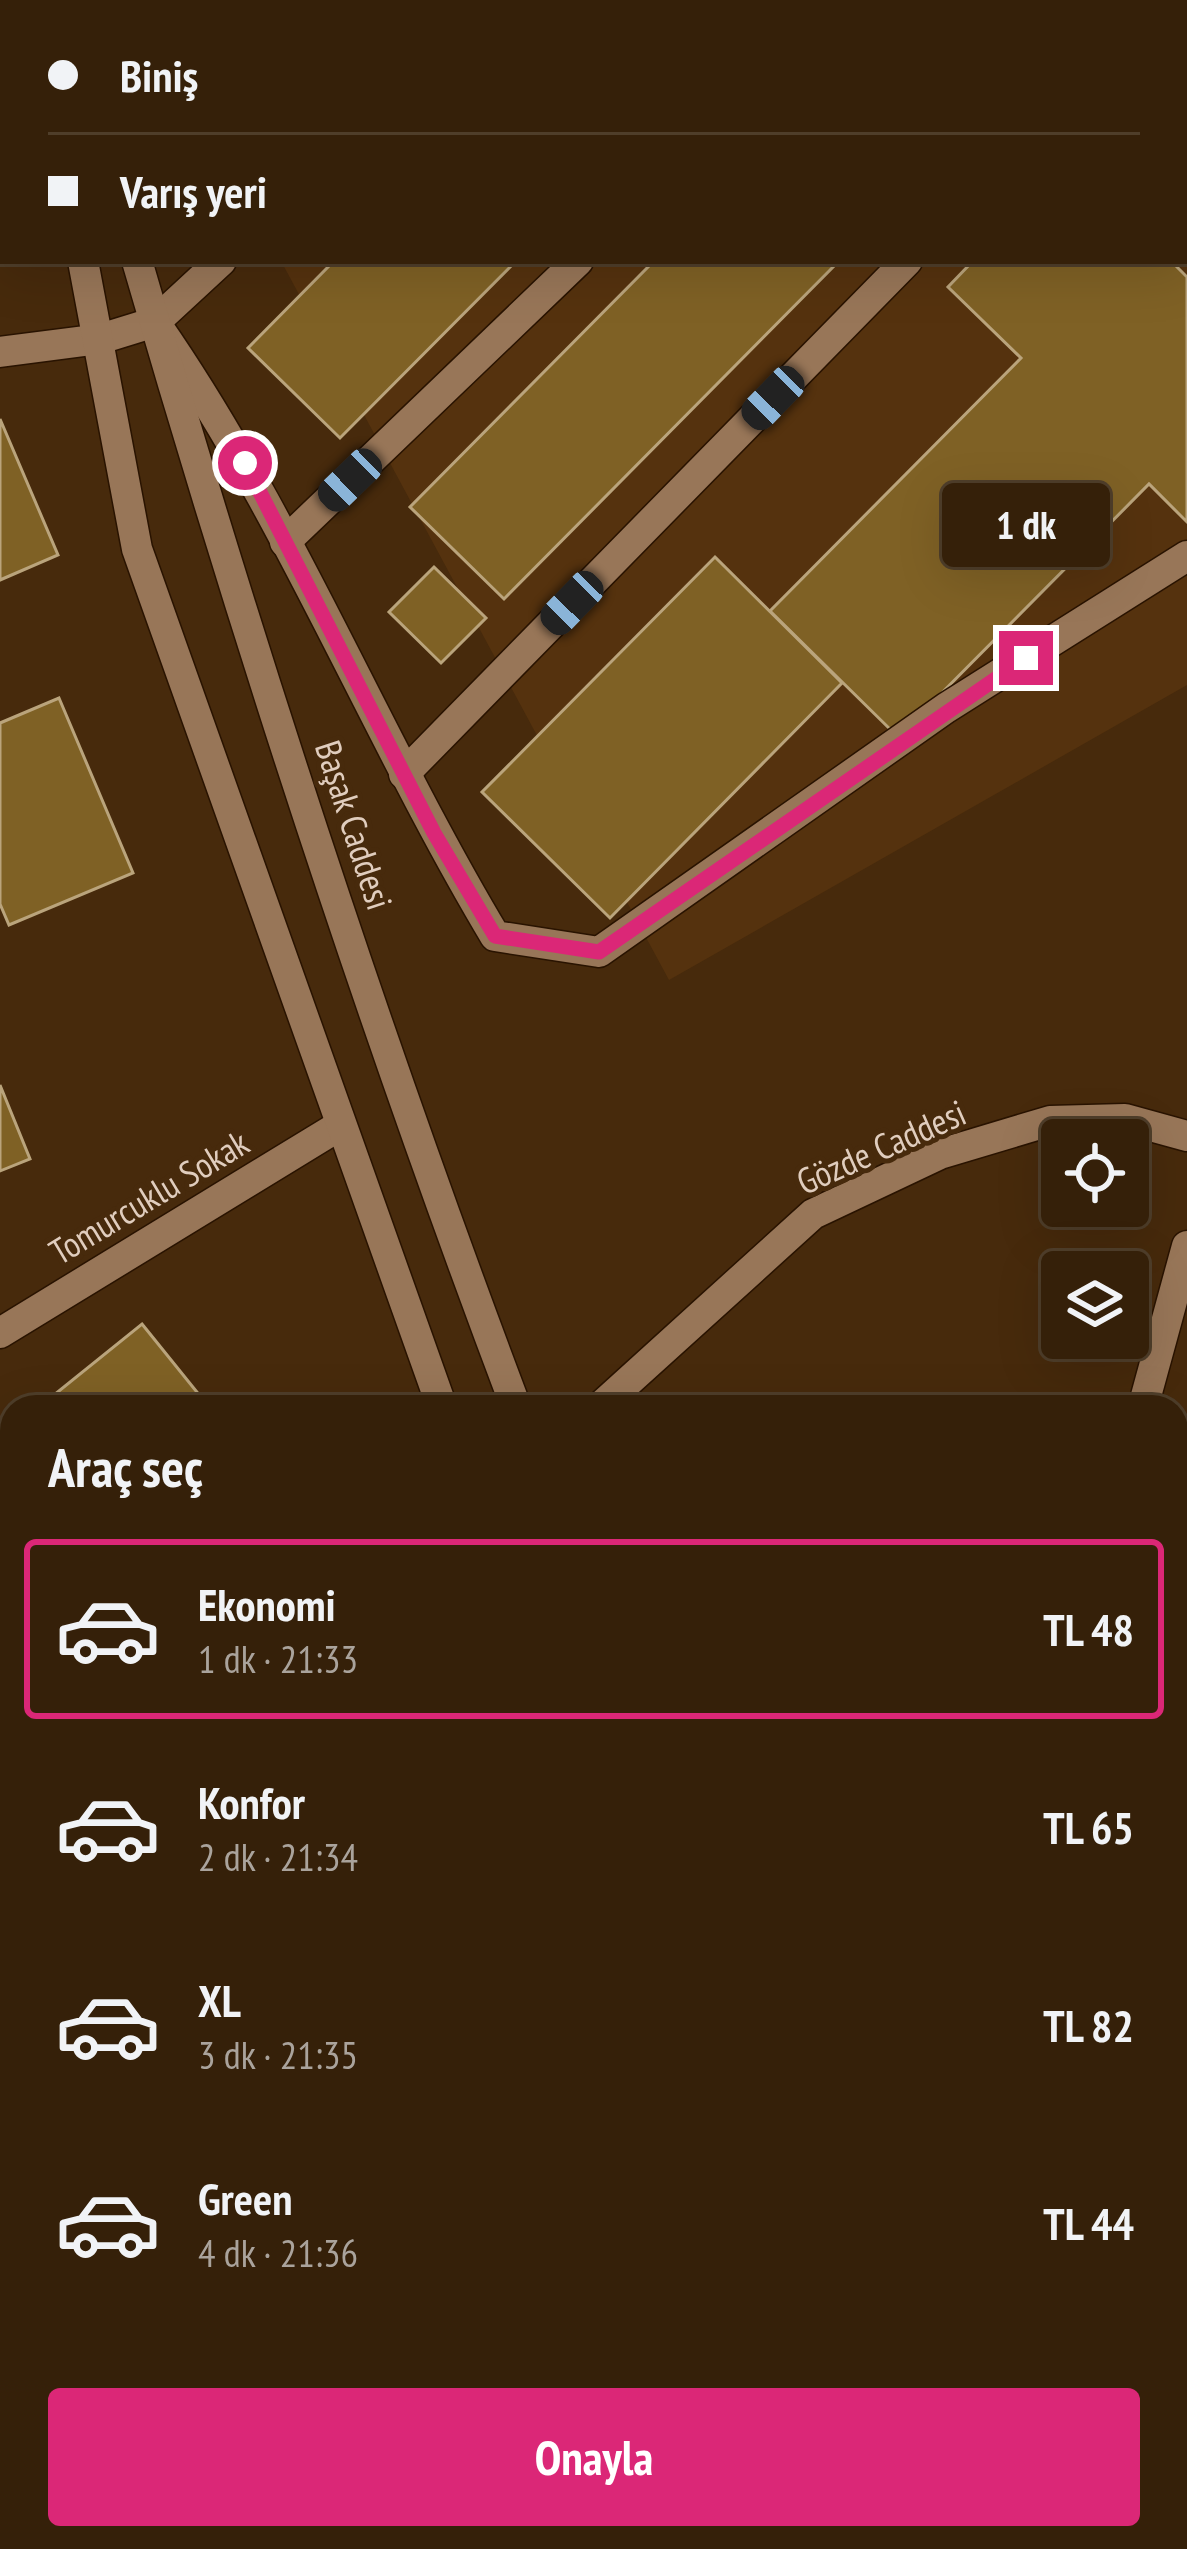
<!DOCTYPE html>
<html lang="tr">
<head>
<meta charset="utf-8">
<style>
	body { margin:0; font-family:"PT Sans Narrow",sans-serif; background:#3d2812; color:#f1f3f6; height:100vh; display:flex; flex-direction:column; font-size:45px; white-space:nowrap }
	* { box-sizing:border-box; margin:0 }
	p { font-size:39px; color:#aaa39c }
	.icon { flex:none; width:66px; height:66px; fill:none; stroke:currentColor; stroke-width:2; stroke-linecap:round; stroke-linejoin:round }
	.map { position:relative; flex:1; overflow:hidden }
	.sheet { position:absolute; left:0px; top:1395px; width:1188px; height:1155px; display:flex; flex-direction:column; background:#352009; border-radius:36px 36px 0 0; box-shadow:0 12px 48px #0002,0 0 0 3px #4f3e2a }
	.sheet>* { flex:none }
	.hud { position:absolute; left:0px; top:0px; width:1188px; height:264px; box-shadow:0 12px 48px #0002,0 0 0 3px #4f3e2a; display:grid; align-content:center; height:264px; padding:0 48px; background:#352009 }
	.fabs { position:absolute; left:1041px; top:1119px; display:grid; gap:24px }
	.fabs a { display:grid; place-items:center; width:108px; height:108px; border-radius:12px; background:#352009; box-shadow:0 12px 48px #0002,0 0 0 3px #4f3e2a; font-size:60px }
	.end { position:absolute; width:54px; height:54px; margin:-27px; border:15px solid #db2777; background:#fff; box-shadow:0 0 0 6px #fff }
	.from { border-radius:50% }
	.bubble { position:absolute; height:84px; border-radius:12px; background:#352009; box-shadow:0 12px 48px #0002,0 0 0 3px #4f3e2a; font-size:39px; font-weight:700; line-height:84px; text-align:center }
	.car { position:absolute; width:36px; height:72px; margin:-36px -18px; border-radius:15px; box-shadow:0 0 9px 3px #0007; background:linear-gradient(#222 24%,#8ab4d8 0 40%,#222 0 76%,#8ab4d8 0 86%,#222 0) }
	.hud b { display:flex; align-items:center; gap:42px; height:114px; font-size:45px }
	.hud b+b { border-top:3px solid #4f3e2a }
	.hud i { width:30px; height:30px; background:#f1f3f6 }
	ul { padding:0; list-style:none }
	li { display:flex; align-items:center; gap:36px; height:180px; margin:0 24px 18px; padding:0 24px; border:6px solid transparent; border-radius:12px }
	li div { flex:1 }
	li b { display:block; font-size:45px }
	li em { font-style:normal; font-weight:700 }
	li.active { border-color:#db2777 }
	li>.icon { width:108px; height:108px; stroke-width:1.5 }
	h2 { padding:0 48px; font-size:54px; line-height:144px }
	.action { display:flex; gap:24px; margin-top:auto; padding:24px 48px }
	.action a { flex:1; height:138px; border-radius:12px; background:#db2777; color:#fff; font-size:48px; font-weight:700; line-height:138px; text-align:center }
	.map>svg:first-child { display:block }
</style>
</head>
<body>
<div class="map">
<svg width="1187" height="2549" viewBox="0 0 1187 2549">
	<rect width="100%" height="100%" fill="#472a0c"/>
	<!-- built -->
	<path fill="#55320e" d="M140,0H1187V685L669,980L281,261H1185V3Z"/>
	<!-- building -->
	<g fill="#7f6125" stroke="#baa47c" stroke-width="3">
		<path d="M230,0H480L477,3Z"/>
		<path d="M592,0H775L589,3Z"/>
		<path d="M334,261H516L340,438L248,348Z"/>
		<path d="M654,261H839L504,599L410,507Z"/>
		<path d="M973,261H1171L1187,277V522L1149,484L898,737L770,611L1021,358L948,287Z"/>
		<path d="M0,419L58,555L0,580Z"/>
		<path d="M715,557L842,683L610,918L482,792Z"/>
		<path d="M434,567L486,618L441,663L389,612Z"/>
		<path d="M59,698L133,873L9,925L0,904V723Z"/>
		<path d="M0,1085L30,1159L0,1171Z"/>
		<path d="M142,1324L209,1407H39Z"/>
		<path d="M1187,1563V1714L1176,1718V1567Z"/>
		<path d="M0,2478L12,2494L14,2549H0Z"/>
		<path d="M202,2538H359L355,2549H208Z"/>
		<path d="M937,2538L928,2549H803L816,2538Z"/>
		<path d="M957,2538H971L979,2549H941Z"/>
	</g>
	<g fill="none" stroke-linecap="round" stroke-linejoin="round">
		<!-- street casing -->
		<g stroke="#291300" stroke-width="33">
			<g id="street">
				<path d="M976,0L979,3"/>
				<path d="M496,3L499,0"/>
				<path d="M847,3L850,0"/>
				<path d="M1185,213L1187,215"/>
				<path d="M158,327C290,518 376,737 495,936L599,952L946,708L1187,556"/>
				<path d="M0,352L100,339L155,322L221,261"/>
				<path d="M285,542L578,261"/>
				<path d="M404,774L907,261"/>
				<path d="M0,1333L339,1126"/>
				<path d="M1143,1407L1187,1246"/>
				<path d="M1176,1492L1187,1507"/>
				<path d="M1176,2062L1187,2054"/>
				<path d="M0,2100L12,2119"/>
				<path d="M0,2444L12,2462"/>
				<path d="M62,2538L70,2549"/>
				<path d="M477,2538L483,2549"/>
				<path d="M1146,2538L1179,2549"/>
			</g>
		</g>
		<!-- secondary casing -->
		<g stroke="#291300" stroke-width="33">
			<g id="secondary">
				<path d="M25,0V3"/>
				<path d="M84,0V3"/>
				<path d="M83,261L137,549L442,1407"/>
				<path d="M137,261C249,648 374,1031 516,1407"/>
				<path d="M600,1407L813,1214L940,1154L1050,1121L1125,1119L1187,1136"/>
				<path d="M0,2321L12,2313"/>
				<path d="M1036,2538L1041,2549"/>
				<path d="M1110,2538L1114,2549"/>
			</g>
		</g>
		<!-- street -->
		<use href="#street" stroke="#987658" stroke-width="30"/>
		<!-- secondary -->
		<use href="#secondary" stroke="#987658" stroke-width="30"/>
	</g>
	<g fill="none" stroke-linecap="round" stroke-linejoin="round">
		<!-- route -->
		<path stroke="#db2777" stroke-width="15" d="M245,463L434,833L495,936L599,952L1026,658"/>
	</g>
	<g text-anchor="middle" stroke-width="10" stroke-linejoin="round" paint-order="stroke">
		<!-- street labels -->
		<g font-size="36" fill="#e0cdbe" stroke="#472a0c">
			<text transform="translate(354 825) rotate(72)" y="13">Başak Caddesi</text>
			<text transform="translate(881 1147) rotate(-24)" y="13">Gözde Caddesi</text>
			<text transform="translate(149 1197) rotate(-31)" y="13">Tomurcuklu Sokak</text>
		</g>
	</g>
</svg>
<div class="fabs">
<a><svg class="icon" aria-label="locate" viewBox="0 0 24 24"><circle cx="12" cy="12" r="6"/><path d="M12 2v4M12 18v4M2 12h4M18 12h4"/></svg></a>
<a><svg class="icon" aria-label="layers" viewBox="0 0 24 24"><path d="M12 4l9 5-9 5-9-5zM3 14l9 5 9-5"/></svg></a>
</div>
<i class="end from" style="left:245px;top:463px"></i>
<i class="end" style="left:1026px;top:658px"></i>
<div class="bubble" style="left:942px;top:483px;width:168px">1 dk</div>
<i class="car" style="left:773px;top:398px;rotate:224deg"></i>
<i class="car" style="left:350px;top:480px;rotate:226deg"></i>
<i class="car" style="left:572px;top:603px;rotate:224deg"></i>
<div class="hud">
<b><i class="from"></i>Biniş</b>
<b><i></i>Varış yeri</b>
</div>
<section class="sheet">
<h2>Araç seç</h2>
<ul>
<li class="active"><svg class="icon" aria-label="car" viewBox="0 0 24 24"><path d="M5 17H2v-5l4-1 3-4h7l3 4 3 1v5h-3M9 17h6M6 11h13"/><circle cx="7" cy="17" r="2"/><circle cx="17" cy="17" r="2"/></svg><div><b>Ekonomi</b><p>1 dk · 21:33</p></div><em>TL 48</em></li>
<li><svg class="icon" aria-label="car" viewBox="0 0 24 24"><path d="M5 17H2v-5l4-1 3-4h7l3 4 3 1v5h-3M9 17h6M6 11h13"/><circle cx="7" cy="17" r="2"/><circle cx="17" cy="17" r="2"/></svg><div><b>Konfor</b><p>2 dk · 21:34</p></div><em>TL 65</em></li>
<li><svg class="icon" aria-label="car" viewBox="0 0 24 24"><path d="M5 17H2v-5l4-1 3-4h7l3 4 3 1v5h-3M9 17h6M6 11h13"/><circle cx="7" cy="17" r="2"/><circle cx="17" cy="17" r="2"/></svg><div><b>XL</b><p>3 dk · 21:35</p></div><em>TL 82</em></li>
<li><svg class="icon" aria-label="car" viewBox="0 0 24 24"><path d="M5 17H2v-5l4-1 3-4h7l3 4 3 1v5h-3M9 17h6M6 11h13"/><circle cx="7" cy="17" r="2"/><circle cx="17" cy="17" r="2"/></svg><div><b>Green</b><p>4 dk · 21:36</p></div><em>TL 44</em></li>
</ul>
<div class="action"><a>Onayla</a></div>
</section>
</div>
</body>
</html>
